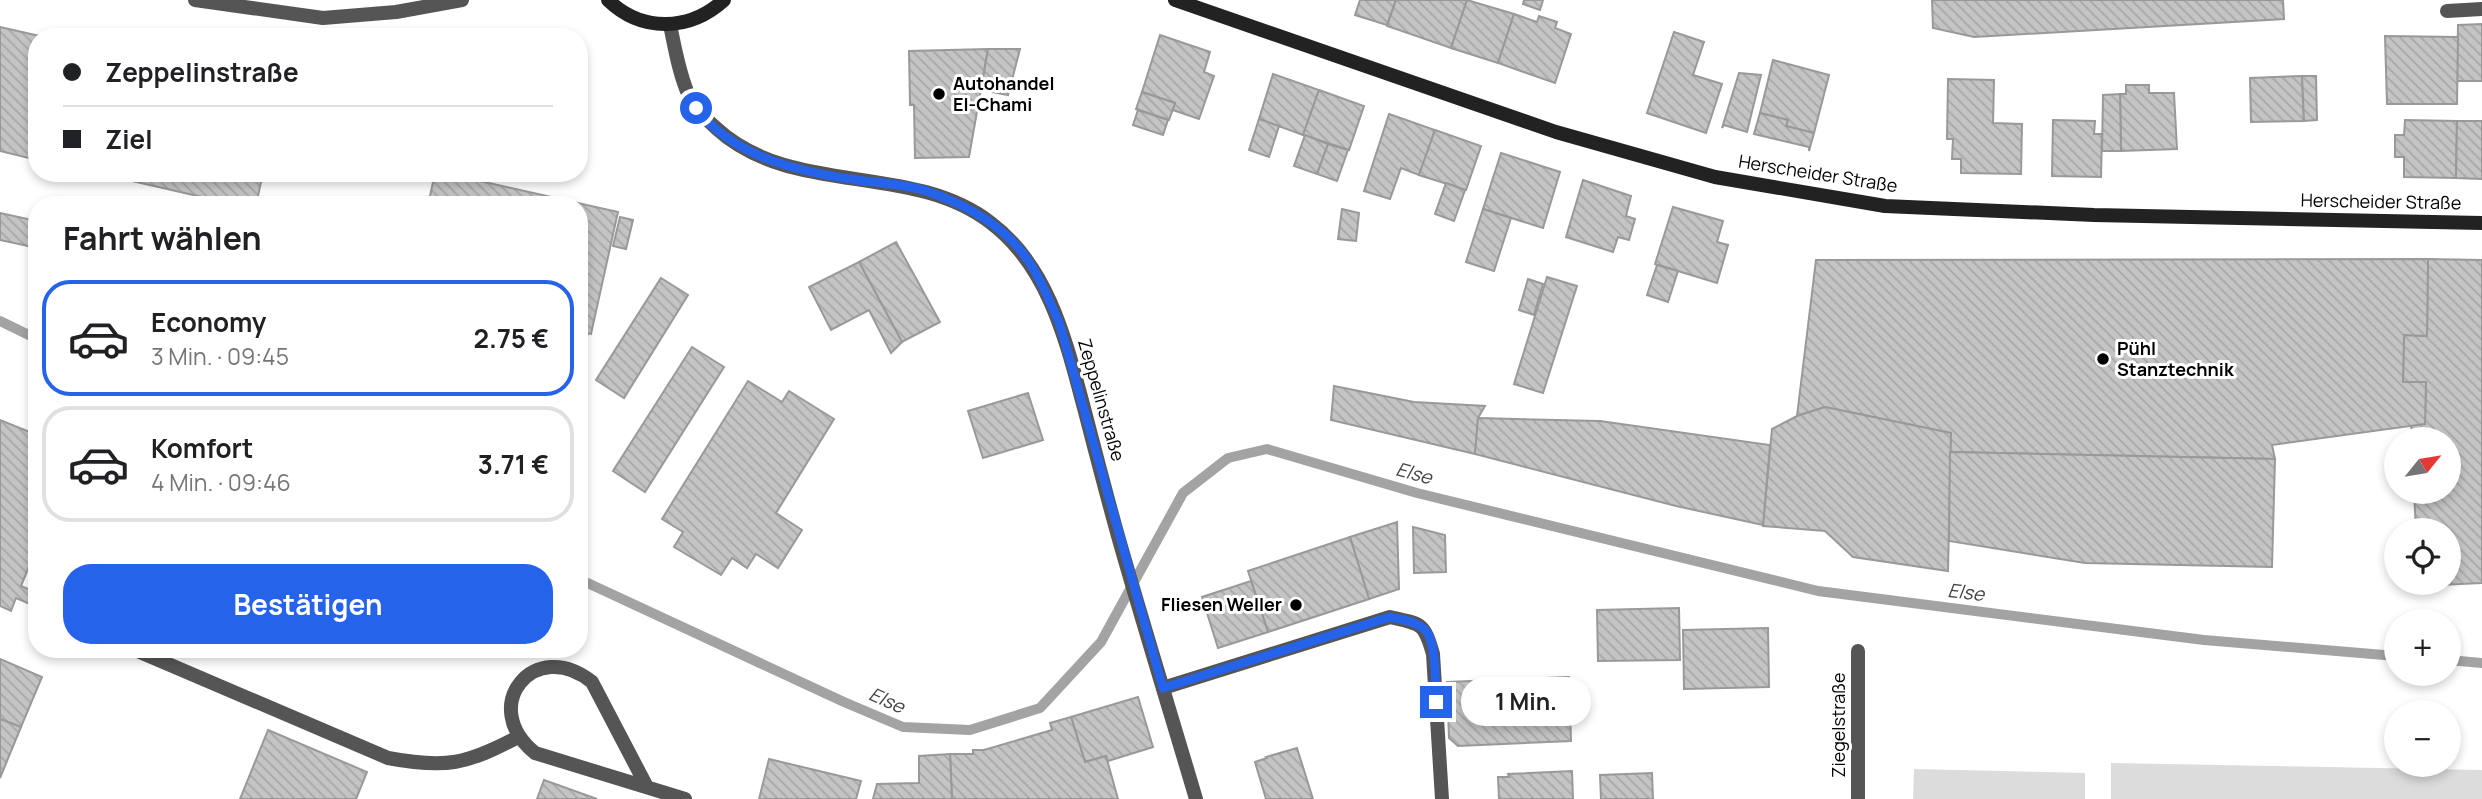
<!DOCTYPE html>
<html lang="de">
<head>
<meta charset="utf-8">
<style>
	body { margin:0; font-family:Manrope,sans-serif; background:#f2f2f2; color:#202124; height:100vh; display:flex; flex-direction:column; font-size:26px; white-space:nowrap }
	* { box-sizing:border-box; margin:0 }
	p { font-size:23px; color:#757577 }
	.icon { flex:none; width:38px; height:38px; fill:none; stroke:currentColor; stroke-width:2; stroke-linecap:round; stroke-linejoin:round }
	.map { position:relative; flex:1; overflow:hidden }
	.sheet { position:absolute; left:28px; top:196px; width:560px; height:462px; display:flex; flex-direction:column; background:#fff; border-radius:28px; box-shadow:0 4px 10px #0003 }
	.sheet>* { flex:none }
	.banner { position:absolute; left:28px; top:28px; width:560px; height:154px; border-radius:28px; box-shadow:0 4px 10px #0003; display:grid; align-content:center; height:154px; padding:0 35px; background:#fff }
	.needle { width:46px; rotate:60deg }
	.tools { position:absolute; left:2384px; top:427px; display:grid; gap:14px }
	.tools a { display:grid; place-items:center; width:77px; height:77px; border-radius:50%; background:#fff; box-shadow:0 4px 10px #0003; font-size:35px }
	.end { position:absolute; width:32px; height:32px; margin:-16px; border:9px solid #2563eb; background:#fff; box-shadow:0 0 0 4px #fff }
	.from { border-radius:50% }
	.bubble { position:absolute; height:49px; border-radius:24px; background:#fff; box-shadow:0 4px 10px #0003; font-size:23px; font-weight:700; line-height:49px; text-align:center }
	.banner b { display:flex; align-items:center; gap:24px; height:66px; font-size:26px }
	.banner b+b { border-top:2px solid #e0e0e0 }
	.banner i { width:18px; height:18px; background:#202124 }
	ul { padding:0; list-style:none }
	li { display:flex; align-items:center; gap:21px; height:116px; margin:0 14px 10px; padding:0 21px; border:4px solid #e0e0e0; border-radius:28px }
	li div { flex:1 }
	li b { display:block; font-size:26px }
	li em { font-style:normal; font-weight:700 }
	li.current { border-color:#2563eb }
	li>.icon { width:63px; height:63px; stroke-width:1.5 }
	h2 { padding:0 35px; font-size:32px; line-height:84px }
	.action { display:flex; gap:14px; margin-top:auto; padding:14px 35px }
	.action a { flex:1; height:80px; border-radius:28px; background:#2563eb; color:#fff; font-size:28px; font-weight:700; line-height:80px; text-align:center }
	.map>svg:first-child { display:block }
</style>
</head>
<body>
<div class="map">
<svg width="2482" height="799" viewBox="0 0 2482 799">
	<defs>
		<pattern id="building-back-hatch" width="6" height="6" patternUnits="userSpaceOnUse" patternTransform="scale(1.75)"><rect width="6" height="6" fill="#c4c4c4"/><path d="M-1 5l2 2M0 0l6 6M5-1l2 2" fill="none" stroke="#a7a7a7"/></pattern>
	</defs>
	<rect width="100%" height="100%" fill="#fff"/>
	<!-- garden -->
	<g fill="#dcdcdc">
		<path d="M2111,763L2482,770V799H2111Z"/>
		<path d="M1914,769L2085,773V799H1913Z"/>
	</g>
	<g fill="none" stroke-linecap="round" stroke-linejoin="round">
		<!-- stream -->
		<g stroke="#a3a3a3" stroke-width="10">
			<path d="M0,321L37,339"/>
			<path d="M579,579L844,702L903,727L970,730L1040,708L1101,642L1183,493L1228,458L1267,449L1417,493L1818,591L2204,640L2396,656"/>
			<path d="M2448,660L2482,663"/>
		</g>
	</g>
	<!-- building -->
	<g fill="url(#building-back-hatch)" stroke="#999" stroke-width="2">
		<path d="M1360,0H1396L1387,25L1355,15Z"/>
		<path d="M1396,0H1467L1451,48L1387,26Z"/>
		<path d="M1467,0L1514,14L1498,63L1451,48Z"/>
		<path d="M1524,0H1543L1540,10L1523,4Z"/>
		<path d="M1932,0H2283L2284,19L1974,37L1933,28Z"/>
		<path d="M1514,14L1537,22L1539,16L1557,22L1555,28L1571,34L1555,83L1498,63Z"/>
		<path d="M2482,24V81H2457L2458,25Z"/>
		<path d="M0,27L44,37H37V160L0,151Z"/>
		<path d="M1674,32L1704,42L1693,75L1722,84L1706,133L1647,113Z"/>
		<path d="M1160,35L1210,52L1204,72L1214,76L1199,119L1173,110L1175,103L1142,92Z"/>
		<path d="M2385,36L2458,37L2457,104H2387Z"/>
		<path d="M988,49L969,157L915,158L914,105H910L909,51Z"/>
		<path d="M988,49H1020L1008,95L981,90Z"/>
		<path d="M1773,60L1829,75L1814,133L1786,126L1788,120L1760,113Z"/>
		<path d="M1739,73L1761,75L1747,132L1724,125L1722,128Z"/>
		<path d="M1273,74L1319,90L1303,135L1259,119Z"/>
		<path d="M2302,76L2304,121L2251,122L2250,78Z"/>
		<path d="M2302,76H2316L2317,120L2304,121Z"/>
		<path d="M1948,79L1994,80L1993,123L2022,124L2021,174L1961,173V159H1952L1953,139H1947Z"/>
		<path d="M2126,85H2149V93H2174L2177,149L2121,151L2120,94H2126Z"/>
		<path d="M1319,90L1364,106L1349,150L1303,135Z"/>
		<path d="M1142,92L1175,103L1169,120L1136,109Z"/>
		<path d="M2120,94L2121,151H2102L2103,95Z"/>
		<path d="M1138,110L1168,120L1163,135L1133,125Z"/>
		<path d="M1760,113L1788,120L1786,126L1814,133L1809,151V147L1754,134Z"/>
		<path d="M1389,114L1435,130L1419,175L1401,168L1390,199L1364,191Z"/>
		<path d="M1259,119L1279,126L1269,157L1249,150Z"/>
		<path d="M2053,120L2095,121L2094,134H2102L2101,177L2052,176Z"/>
		<path d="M2405,120L2457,121L2456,178L2404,177V157H2395V135H2404Z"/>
		<path d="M2457,121H2482V179L2456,178Z"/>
		<path d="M1435,130L1481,146L1466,190L1419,175Z"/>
		<path d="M1305,135L1328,144L1317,174L1294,166Z"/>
		<path d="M1328,144L1348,150L1337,181L1317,174Z"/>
		<path d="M1501,153L1560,172L1543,228L1483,209Z"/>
		<path d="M97,173H263L256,205H237Z"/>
		<path d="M435,173H445L618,212L591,334L588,333L584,347L581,346L579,349V205H428Z"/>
		<path d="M1583,180L1631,196L1626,216L1635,219L1629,240L1618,237L1613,252L1566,237Z"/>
		<path d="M1446,183L1465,190L1454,221L1435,214Z"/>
		<path d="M1673,207L1723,221L1717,242L1728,245L1717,283L1655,264Z"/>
		<path d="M1342,209L1359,213L1356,241L1338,239Z"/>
		<path d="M1483,209L1511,218L1494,271L1466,262Z"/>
		<path d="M0,213L37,221V248L0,240Z"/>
		<path d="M620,217L633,220L626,249L613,246Z"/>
		<path d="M896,242L940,322L902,342L859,262Z"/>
		<path d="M2428,259L2482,260V583L2419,586L2418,583H2448V530H2416L2414,492H2448V439H2412L2411,424H2425L2426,382H2403L2404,335L2427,336Z"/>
		<path d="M2428,259L2427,336L2404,335L2403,382H2426L2425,424L2272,445L2275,459L1950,452L1951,433L1825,407L1797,416L1816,260Z"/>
		<path d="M859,262L902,342L891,353L869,310L831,330L809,287Z"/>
		<path d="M1657,265L1678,271L1668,302L1647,295Z"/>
		<path d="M1547,277L1577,286L1543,393L1514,384Z"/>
		<path d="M661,278L688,295L624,398L596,380Z"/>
		<path d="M1528,279L1543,284L1534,315L1519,310Z"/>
		<path d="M692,347L724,367L645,492L613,471Z"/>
		<path d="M748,381L782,402L789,391L834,419L776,513L802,530L778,568L756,554L747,568L732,558L721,575L674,547L683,532L662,519Z"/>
		<path d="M1334,386L1414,402L1485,406L1478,418L1475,454L1331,420Z"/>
		<path d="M1028,393L1043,440L983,458L968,411Z"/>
		<path d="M1825,407L1951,433L1948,571L1853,557L1825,531L1763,526L1772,429L1797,416Z"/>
		<path d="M1478,418L1600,421L1770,445L1763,525L1676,506L1475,454Z"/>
		<path d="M0,420L37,435V547L21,586L37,593V607L16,598L11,611L0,606Z"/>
		<path d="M1950,452L2275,459L2272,567L2085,563L1949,541Z"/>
		<path d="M1397,522L1399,589L1369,599L1350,537Z"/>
		<path d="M1413,527L1445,535L1446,572L1414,573Z"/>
		<path d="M1350,537L1369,599L1268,632L1248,571Z"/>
		<path d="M1251,581L1268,632L1218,648L1202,597Z"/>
		<path d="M1679,608L1680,660L1598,661L1597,610Z"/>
		<path d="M1768,628L1769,687L1684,689L1683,630Z"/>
		<path d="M0,659L42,677L21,727L0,719Z"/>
		<path d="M1569,677L1571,741L1458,746L1449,738L1447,682Z"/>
		<path d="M1138,697L1153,747L1108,761L1106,756L1085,762L1071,717Z"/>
		<path d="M1071,717L1085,762L1106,756L1118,799H952L950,754H973V750H984L1052,730L1050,723Z"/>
		<path d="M0,719L21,727L0,778Z"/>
		<path d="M268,730L367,772L356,799H240Z"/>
		<path d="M1297,748L1313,799H1266L1255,762L1267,758L1266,757Z"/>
		<path d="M950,754L952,799H873L877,784L919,783V756Z"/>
		<path d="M769,759L861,781L856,799H759Z"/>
		<path d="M1572,771L1573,799H1499L1498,777H1509L1508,774Z"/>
		<path d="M1652,773L1653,799H1601L1600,775Z"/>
		<path d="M544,780L597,799H537Z"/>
	</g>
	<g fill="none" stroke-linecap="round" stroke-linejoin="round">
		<!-- service -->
		<g stroke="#555" stroke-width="14">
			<path d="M2447,11L2482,9"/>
			<path d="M133,649L388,758C446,769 467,764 518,737"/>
			<path d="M1163,688L1390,617C1421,624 1424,622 1433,654L1442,799"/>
		</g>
		<!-- minor -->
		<g stroke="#555" stroke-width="14">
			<path d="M195,0L323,18L396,12L462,0"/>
			<path d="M670,25C675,48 679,74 689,96C695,109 705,118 716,128C792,198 911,161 991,223C1049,267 1066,341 1084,408C1095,450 1106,493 1118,536C1143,624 1170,711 1196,799"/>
			<path d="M647,787L592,682C535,636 477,706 535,753L685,799"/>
			<path d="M1858,799V651"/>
		</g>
		<!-- secondary -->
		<g stroke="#222" stroke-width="14">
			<path d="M608,0C642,33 690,31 724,0"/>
			<path d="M1175,0L1556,132L1715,177L1885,206L2094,215L2482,223"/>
		</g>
	</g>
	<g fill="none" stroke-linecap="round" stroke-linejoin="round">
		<!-- route -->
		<path stroke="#2563eb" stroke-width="9" d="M696,108C733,157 799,172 857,180C880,183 904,184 926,191C959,202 989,217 1013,242C1036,265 1047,296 1060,325L1163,688L1390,617C1402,620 1417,621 1426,631C1437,644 1435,685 1436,702"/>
	</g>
	<!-- markers -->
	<g fill="#000" stroke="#fff" stroke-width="2.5">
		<circle cx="939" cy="94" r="7"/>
		<circle cx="2103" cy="359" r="7"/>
		<circle cx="1296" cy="605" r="7"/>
	</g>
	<g text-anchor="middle" stroke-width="6" stroke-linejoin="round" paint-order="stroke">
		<!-- poi labels -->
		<g font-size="18" font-weight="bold" fill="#000" stroke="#fff" text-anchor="start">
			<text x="953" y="90">Autohandel<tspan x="953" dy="21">El-Chami</tspan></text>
			<text x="2117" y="355">Pühl<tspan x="2117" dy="21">Stanztechnik</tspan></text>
			<text x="1282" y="611" text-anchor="end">Fliesen Weller</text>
		</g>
		<!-- street labels -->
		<g font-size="18" fill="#000" stroke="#fff">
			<text transform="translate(1818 174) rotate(9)" y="6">Herscheider Straße</text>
			<text transform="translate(2381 202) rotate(1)" y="6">Herscheider Straße</text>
			<text transform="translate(1101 400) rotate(74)" y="6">Zeppelinstraße</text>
			<text transform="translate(1839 725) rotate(-90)" y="6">Ziegelstraße</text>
		</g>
		<!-- water labels -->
		<g font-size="19" font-style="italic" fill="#444" stroke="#fff">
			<text transform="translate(1414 473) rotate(15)" y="7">Else</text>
			<text transform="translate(1966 592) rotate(7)" y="7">Else</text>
			<text transform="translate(887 700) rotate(24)" y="7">Else</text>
		</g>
	</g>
</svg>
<div class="tools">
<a><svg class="needle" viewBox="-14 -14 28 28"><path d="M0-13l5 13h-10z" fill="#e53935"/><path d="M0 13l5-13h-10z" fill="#757577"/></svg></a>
<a><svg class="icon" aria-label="locate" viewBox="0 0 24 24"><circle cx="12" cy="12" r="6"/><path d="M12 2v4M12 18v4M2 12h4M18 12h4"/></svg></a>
<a>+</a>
<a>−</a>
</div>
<i class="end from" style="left:696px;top:108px"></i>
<i class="end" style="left:1436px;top:702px"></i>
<div class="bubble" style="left:1461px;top:677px;width:130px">1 Min.</div>
<div class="banner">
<b><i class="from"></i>Zeppelinstraße</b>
<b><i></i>Ziel</b>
</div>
<section class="sheet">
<h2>Fahrt wählen</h2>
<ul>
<li class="current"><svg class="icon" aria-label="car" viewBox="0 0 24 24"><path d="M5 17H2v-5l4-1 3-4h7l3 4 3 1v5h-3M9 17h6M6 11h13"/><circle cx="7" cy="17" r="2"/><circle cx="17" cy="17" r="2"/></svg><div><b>Economy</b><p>3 Min. · 09:45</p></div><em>2.75 €</em></li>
<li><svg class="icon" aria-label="car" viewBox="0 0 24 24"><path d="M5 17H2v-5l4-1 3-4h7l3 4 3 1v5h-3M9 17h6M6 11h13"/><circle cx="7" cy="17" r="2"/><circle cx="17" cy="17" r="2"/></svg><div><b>Komfort</b><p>4 Min. · 09:46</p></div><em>3.71 €</em></li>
</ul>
<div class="action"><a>Bestätigen</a></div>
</section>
</div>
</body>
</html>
